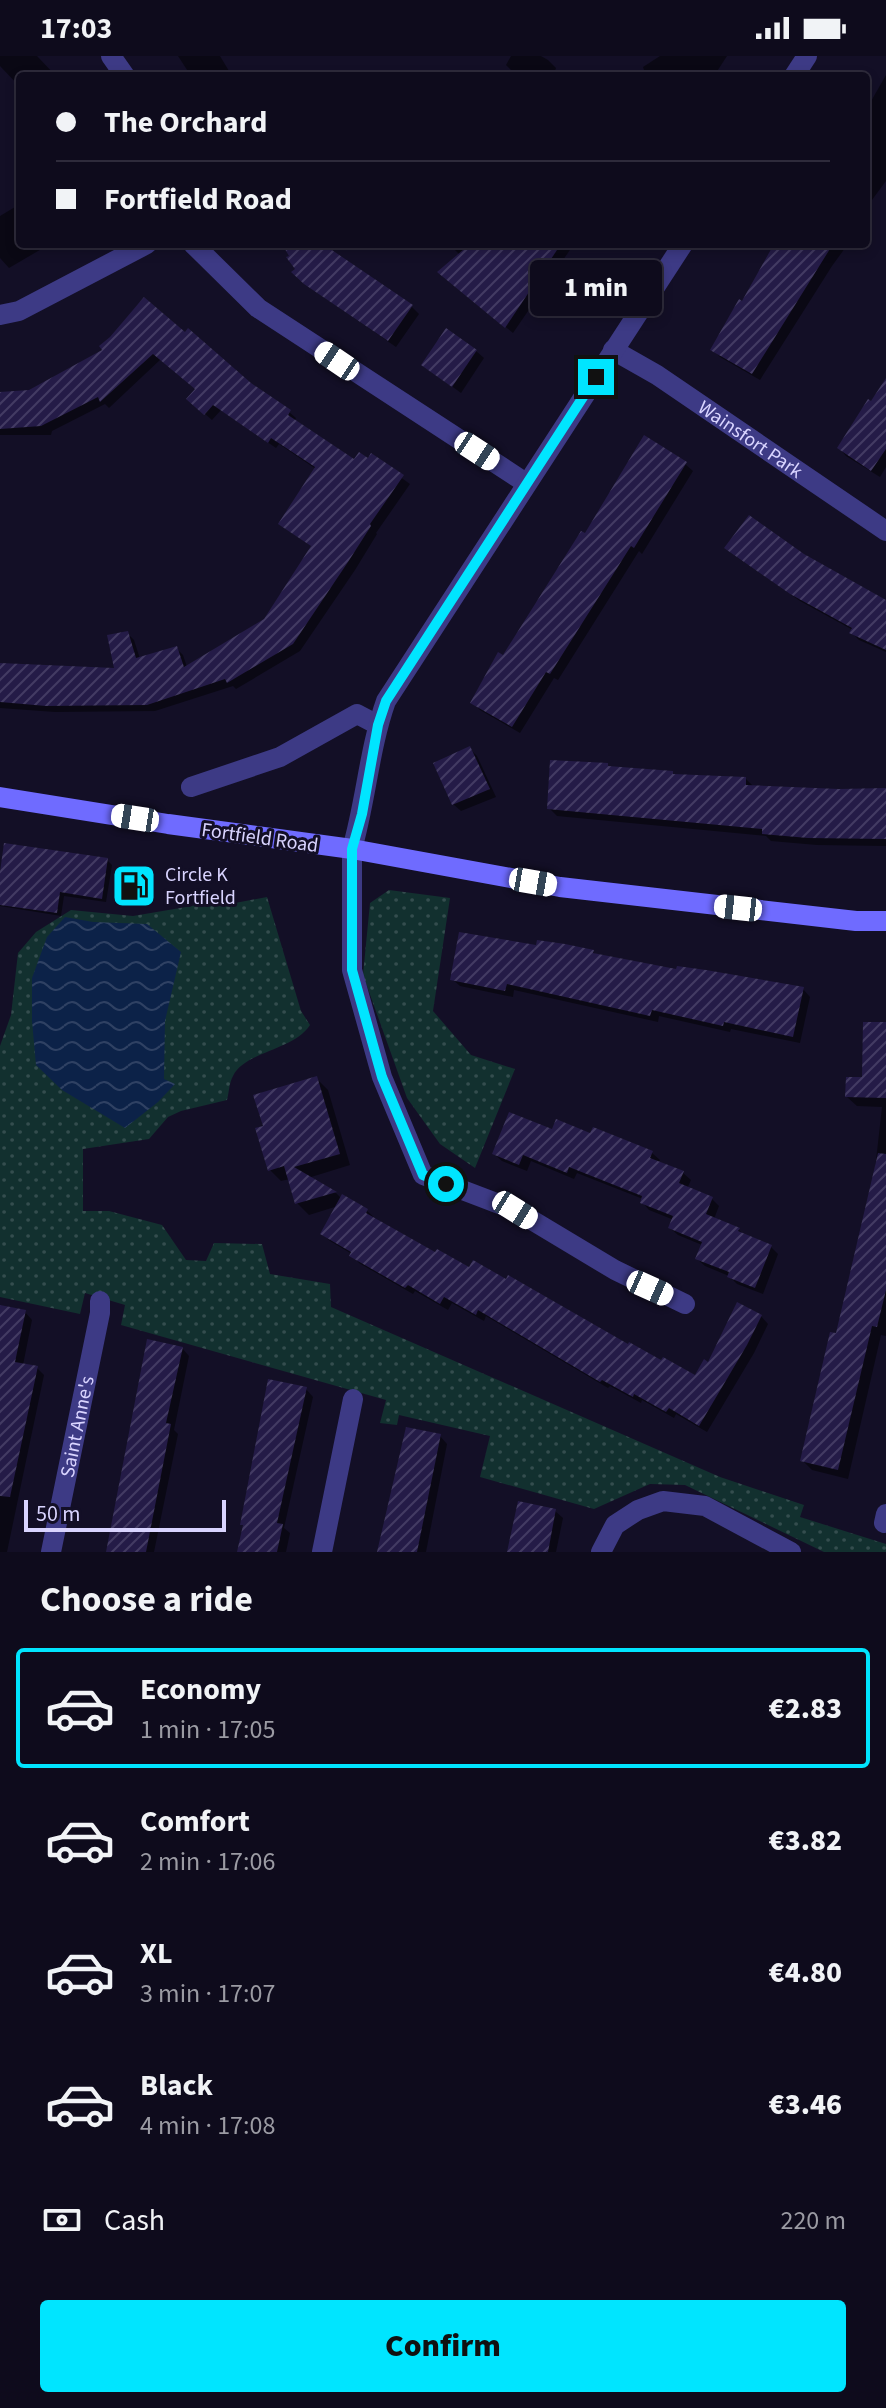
<!DOCTYPE html>
<html lang="en">
<head>
<meta charset="utf-8">
<style>
	body { margin:0; font-family:"Source Sans 3",sans-serif; background:#1c1929; color:#f1f3f6; height:100vh; display:flex; flex-direction:column; font-size:30px; white-space:nowrap }
	* { box-sizing:border-box; margin:0 }
	p { font-size:26px; color:#9b9ba3 }
	.icon { flex:none; width:44px; height:44px; fill:none; stroke:currentColor; stroke-width:2; stroke-linecap:round; stroke-linejoin:round }
	.map { position:relative; height:1496px; overflow:hidden }
	.panel { display:flex; flex-direction:column; background:#0e0b1c; flex:1 }
	.panel>* { flex:none }
	.top-card { position:absolute; left:16px; top:16px; width:854px; height:176px; border-radius:8px; box-shadow:0 4px 12px #0003,0 0 0 2px #2e2b3b; display:grid; align-content:center; height:176px; padding:0 40px; background:#0e0b1c }
	.scale { position:absolute; left:24px; bottom:20px; width:202px; box-sizing:border-box; padding-left:8px; border:4px solid #d9d4ff; border-top:0; font-size:22px; line-height:28px; white-space:nowrap; color:#d9d4ff; -webkit-text-stroke:6px #130f26; paint-order:stroke }
	.end { position:absolute; width:36px; height:36px; margin:-18px; border:10px solid #00e5ff; background:#111; box-shadow:0 0 0 4px #111 }
	.from { border-radius:50% }
	.bubble { position:absolute; height:56px; border-radius:8px; background:#0e0b1c; box-shadow:0 4px 12px #0003,0 0 0 2px #2e2b3b; font-size:26px; font-weight:800; line-height:56px; text-align:center }
	.car { position:absolute; width:24px; height:48px; margin:-24px -12px; border-radius:10px; box-shadow:0 0 6px 2px #0007; background:linear-gradient(#fff 24%,#345 0 40%,#fff 0 76%,#345 0 86%,#fff 0) }
	.top-card b { display:flex; align-items:center; gap:28px; height:76px; font-size:30px }
	.top-card b+b { border-top:2px solid #2e2b3b }
	.top-card i { width:20px; height:20px; background:#f1f3f6 }
	ul { padding:0; list-style:none }
	li { display:flex; align-items:center; gap:24px; height:120px; margin:0 16px 12px; padding:0 24px; border:4px solid transparent; border-radius:8px }
	li div { flex:1 }
	li b { display:block; font-size:30px }
	li em { font-style:normal; font-weight:800 }
	li.selected { border-color:#00e5ff }
	li>.icon { width:72px; height:72px; stroke-width:1.5 }
	h2 { padding:0 40px; font-size:36px; line-height:96px }
	.pay { display:flex; align-items:center; gap:20px; height:88px; padding:0 40px; font-size:30px }
	.pay p { margin-inline-start:auto }
	.button { display:flex; gap:16px; margin-top:auto; padding:16px 40px }
	.button a { flex:1; height:92px; border-radius:8px; background:#00e5ff; color:#111; font-size:32px; font-weight:800; line-height:92px; text-align:center }
	.status { display:flex; justify-content:space-between; align-items:center; height:56px; padding:0 40px; background:#0e0b1c; direction:ltr }
	.status svg { height:22px; fill:currentColor }
	.map>svg:first-child { display:block }
</style>
</head>
<body>
<div class="status"><b>17:03</b><svg viewBox="0 0 49 12"><path d="M0 12V9h3v3zM5 12V6h3v6zM10 12V3h3v9zM15 12V0h3v12zM26 1h20v11H26zM47 4h2v5h-2z"/></svg></div>
<div class="map">
<svg width="886" height="1496" viewBox="0 0 886 1496">
	<defs>
		<pattern id="grass-dots" width="8" height="8" patternUnits="userSpaceOnUse" patternTransform="scale(2)"><rect width="8" height="8" fill="#12302f"/><path d="M2 2h.1M6 6h.1" fill="none" stroke="#344d4e" stroke-width="1.8" stroke-linecap="round"/></pattern>
		<pattern id="water-waves" width="16" height="10" patternUnits="userSpaceOnUse" patternTransform="scale(2)"><rect width="16" height="10" fill="#0c2248"/><path d="M0 5q4-4 8 0t8 0" fill="none" stroke="#2f4163"/></pattern>
		<pattern id="building-hatch" width="6" height="6" patternUnits="userSpaceOnUse" patternTransform="scale(2)"><rect width="6" height="6" fill="#241b47"/><path d="M-1 1l2-2M0 6l6-6M5 7l2-2" fill="none" stroke="#433b63"/></pattern>
	</defs>
	<rect width="100%" height="100%" fill="#130f26"/>
	<!-- grass -->
	<g fill="url(#grass-dots)">
		<path d="M389,834L450,842L433,955L471,999L515,1013L475,1112L440,1088L407,1042L363,919L370,847Z"/>
		<path d="M267,841L301,955L310,969C293,995 245,995 233,1020C229,1027 229,1037 227,1044L181,1055L168,1061L149,1083L83,1093V1155H109L162,1169L186,1204L206,1205L214,1187L262,1188L270,1218L330,1228L331,1251L720,1421L804,1449L800,1461L886,1488V1496H824L685,1429L650,1428L594,1453L480,1421L490,1380L399,1359L397,1369L380,1367L386,1344L121,1269L125,1249L85,1237L80,1258L0,1241V990L11,959L18,897L36,876L71,854L133,860L192,850L205,843L235,847Z"/>
	</g>
	<!-- water -->
	<path fill="url(#water-waves)" d="M65,861L93,866L147,868L181,896L165,965L164,1023L175,1028L158,1046L125,1072L62,1034L36,1009L32,965V922L47,881Z"/>
	<!-- shadow -->
	<g fill="#0007">
		<path d="M0,0H37L56,20H20V31L0,10Z"/>
		<path d="M178,0H220L232,20H191Z"/>
		<path d="M511,0H541L548,4L556,12L555,15L563,20H512L514,17L506,9Z"/>
		<path d="M660,0H727L714,20H646L643,11Z"/>
		<path d="M886,19V125L866,152V54Z"/>
		<path d="M20,148V188H50L9,212L0,202V160Z"/>
		<path d="M284,188H325L329,194L411,250L419,258L396,291L314,234L297,214Z"/>
		<path d="M449,188H574L513,277L447,223L460,199Z"/>
		<path d="M776,188H848L832,210L760,324L720,301L713,293L743,248Z"/>
		<path d="M111,282L250,328L289,356L296,362L294,366L355,406L368,405L371,400L410,428L376,477L377,478L355,514L300,595L236,633L233,630L155,655L55,656L0,652V608L116,614L127,577L134,584L140,603L176,592L183,599L187,611L266,564L313,491L281,468L316,413L279,388L276,392L221,354L212,364L196,350L198,334L161,303L109,352L105,348L52,375L51,379H0V338L30,336L105,295Z"/>
		<path d="M476,295L484,302L461,337L423,309Z"/>
		<path d="M886,326V411L880,421L846,400L839,392Z"/>
		<path d="M685,408L693,415L642,498L639,495L558,624L554,622L520,677L480,654L473,646L585,480Z"/>
		<path d="M734,499L803,500L886,551V596L859,584L852,577L853,574L800,545Z"/>
		<path d="M469,692L477,700L496,741L461,755L453,748Z"/>
		<path d="M607,709L610,712L672,717L676,720L746,723L754,731L886,736V790L817,789L771,785L766,780L557,760L549,752Z"/>
		<path d="M107,804L112,809L106,846L64,840L61,860L0,850V829Z"/>
		<path d="M538,892L593,896L596,899L678,915L803,933L810,941L800,987L731,973L730,976L659,960L658,966L514,934L513,941L460,930L452,923Z"/>
		<path d="M886,968V1280L881,1279L848,1423L812,1414L802,1404L837,1279L874,1122L882,1051L857,1050L847,1041L864,1023Z"/>
		<path d="M316,1022L328,1034L350,1109L308,1122L336,1137L342,1143L367,1155L375,1162L436,1199L695,1321L761,1260L768,1268L754,1297L707,1376L676,1358L674,1362L642,1344L641,1347L610,1330L608,1332L486,1260L484,1265L452,1247L448,1254L415,1235L413,1238L359,1207L352,1198L330,1185L322,1177L338,1150L309,1159L297,1147L290,1123L281,1125L270,1114L265,1071Z"/>
		<path d="M554,1075L591,1080L652,1097L660,1104L658,1107L683,1117L691,1124L687,1133L712,1143L719,1150L714,1163L738,1173L746,1181L771,1191L778,1198L763,1238L737,1228L729,1220L705,1210L697,1203L702,1189L678,1179L670,1172L674,1164L649,1154L642,1146L643,1143L577,1117L574,1123L531,1105L527,1115L502,1105L494,1098Z"/>
		<path d="M0,1251L25,1256L32,1264L23,1309L37,1312L44,1319L7,1496H0Z"/>
		<path d="M182,1292L189,1300L174,1374L178,1378L154,1496H107Z"/>
		<path d="M306,1333L313,1341L284,1472L290,1477L286,1496H239L244,1471L242,1468Z"/>
		<path d="M440,1380L447,1388L426,1496H379Z"/>
		<path d="M555,1455L563,1462L556,1496H509Z"/>
	</g>
	<!-- building -->
	<g fill="url(#building-hatch)">
		<path d="M282,188H323L413,249L388,285L304,228L291,216L295,213L286,201L289,200Z"/>
		<path d="M470,188H561L505,272L437,216Z"/>
		<path d="M774,188H833L752,318L710,294L739,243L742,245Z"/>
		<path d="M144,241L185,276L188,272L251,327L291,354L288,359L354,403L359,396L368,402L371,397L404,419L370,468L371,470L348,506L293,588L227,627L225,623L147,649L46,650L0,646V607L114,612L107,579L128,575L136,602L177,590L184,611L264,563L311,490L278,468L315,411L271,382L268,387L213,349L204,359L186,343L195,333L153,298L100,346L98,341L41,370L0,373V336L29,334L102,294L99,290L110,281Z"/>
		<path d="M446,272L477,294L452,331L421,309Z"/>
		<path d="M886,322V393L871,415L837,392L868,343L871,345Z"/>
		<path d="M644,379L687,406L634,492L631,490L550,618L546,616L512,671L470,647L498,596L503,599L581,475L585,477Z"/>
		<path d="M749,459L804,498L886,544V594L849,577L852,572L790,538L724,492Z"/>
		<path d="M470,690L490,733L452,749L433,707Z"/>
		<path d="M550,704L608,707V710L673,715V718L746,721V729L839,733L886,732V783L808,782L762,778V773L547,753Z"/>
		<path d="M4,787L108,802L102,843L60,836L57,857L0,849V816Z"/>
		<path d="M459,876L536,889L537,884L565,888L594,894L593,897L676,913L677,910L706,914L804,931L793,981L724,966L723,970L652,954L650,960L507,928L505,935L450,924Z"/>
		<path d="M863,966H886V1042L845,1041L846,1021H862Z"/>
		<path d="M317,1020L340,1098L294,1111L337,1136L295,1148L284,1110L268,1115L255,1072L263,1070L253,1039Z"/>
		<path d="M509,1056L552,1073L556,1063L590,1077L593,1071L653,1095L650,1102L684,1115L679,1127L713,1141L706,1158L740,1172L738,1175L772,1189L755,1232L727,1221L729,1216L695,1203L702,1186L668,1172L673,1160L640,1147L642,1140L569,1111L567,1117L523,1099L519,1109L492,1098Z"/>
		<path d="M878,1097L886,1098V1234L877,1271L872,1270L838,1414L800,1405L830,1276L836,1277Z"/>
		<path d="M342,1138L368,1153L366,1157L435,1196L437,1193L469,1211L473,1204L506,1223L508,1219L628,1288L629,1286L661,1304L663,1301L695,1319L704,1303L708,1306L737,1246L762,1259L747,1289L699,1370L669,1352L666,1356L634,1338L633,1341L602,1324L600,1326L478,1254L476,1259L444,1241L440,1248L408,1229L405,1232L349,1200L351,1196L320,1178Z"/>
		<path d="M0,1249L26,1254L15,1306L38,1310L10,1441L0,1440Z"/>
		<path d="M147,1283L183,1291L166,1367L171,1368L146,1496H106Z"/>
		<path d="M268,1323L307,1331L277,1467L283,1468L277,1496H237L243,1469H240Z"/>
		<path d="M406,1371L441,1378L417,1496H377Z"/>
		<path d="M518,1445L556,1453L548,1496H507Z"/>
	</g>
	<g fill="none" stroke-linecap="round" stroke-linejoin="round">
		<!-- minor -->
		<g stroke="#3d3a85" stroke-width="20">
			<path d="M111,0L125,20"/>
			<path d="M193,188L258,252L526,427"/>
			<path d="M0,259L19,255L147,188"/>
			<path id="s1" d="M613,294L657,319L886,475"/>
			<path d="M191,731L280,701L357,658L378,669"/>
			<path d="M352,793V914L382,1021L423,1119L515,1154L615,1214L685,1248"/>
			<path d="M884,1467L886,1458"/>
			<path id="s2" d="M51,1496L100,1257V1245"/>
			<path d="M322,1496L353,1343"/>
			<path d="M601,1496L615,1469L638,1454L663,1445L705,1450L791,1496"/>
		</g>
		<!-- tertiary -->
		<g stroke="#3d3a85" stroke-width="20">
			<path d="M794,20L807,0"/>
			<path d="M352,793C366,745 369,693 386,645L683,188"/>
		</g>
		<!-- secondary -->
		<path stroke="#6f6bff" stroke-width="20" d="M0,741L168,768L352,793L560,831L856,865H886"/>
	</g>
	<g fill="none" stroke-linecap="round" stroke-linejoin="round">
		<!-- route -->
		<path stroke="#00e5ff" stroke-width="10" d="M446,1128L423,1119L382,1021L352,914V793L362,758L378,669L386,645L596,321"/>
	</g>
	<!-- icons -->
	<defs>
		<g id="fuel-square" transform="scale(2.3)"><rect x="-9" y="-9" width="18" height="18" rx="4" fill="#00e5ff" stroke="#130f26"/><path d="M-5.5-6h7V0h2V4h1.3V-2.5L3-4.5l.8-.8L6-3V5H2.5V1h-1V6h-7ZM-4.2-4.7v3.2H.2V-4.7Z" fill="#111"/></g>
	</defs>
	<g fill-rule="evenodd">
		<use href="#fuel-square" x="134" y="830"/>
	</g>
	<g text-anchor="middle" stroke-width="6" stroke-linejoin="round" paint-order="stroke">
		<!-- street labels -->
		<g font-size="20" fill="#d9d4ff" stroke="#130f26">
			<text dy="7" stroke="none"><textPath href="#s1" startOffset="164">Wainsfort Park</textPath></text>
			<text transform="translate(260 781) rotate(8)" y="7">Fortfield Road</text>
			<text dy="7" stroke="none"><textPath href="#s2" startOffset="128">Saint Anne's</textPath></text>
		</g>
		<!-- poi labels -->
		<g font-size="20" fill="#d9d4ff" stroke="#130f26" text-anchor="start">
			<text x="165" y="825">Circle K<tspan x="165" dy="23">Fortfield</tspan></text>
		</g>
	</g>
</svg>
<div class="scale">50 m</div>
<i class="end from" style="left:446px;top:1128px"></i>
<i class="end" style="left:596px;top:321px"></i>
<div class="bubble" style="left:530px;top:204px;width:132px">1 min</div>
<i class="car" style="left:337px;top:305px;rotate:304deg"></i>
<i class="car" style="left:477px;top:395px;rotate:123deg"></i>
<i class="car" style="left:135px;top:762px;rotate:279deg"></i>
<i class="car" style="left:533px;top:826px;rotate:100deg"></i>
<i class="car" style="left:738px;top:852px;rotate:276deg"></i>
<i class="car" style="left:515px;top:1154px;rotate:122deg"></i>
<i class="car" style="left:650px;top:1232px;rotate:114deg"></i>
<div class="top-card">
<b><i class="from"></i>The Orchard</b>
<b><i></i>Fortfield Road</b>
</div>
</div>
<section class="panel">
<h2>Choose a ride</h2>
<ul>
<li class="selected"><svg class="icon" aria-label="car" viewBox="0 0 24 24"><path d="M5 17H2v-5l4-1 3-4h7l3 4 3 1v5h-3M9 17h6M6 11h13"/><circle cx="7" cy="17" r="2"/><circle cx="17" cy="17" r="2"/></svg><div><b>Economy</b><p>1 min · 17:05</p></div><em>€2.83</em></li>
<li><svg class="icon" aria-label="car" viewBox="0 0 24 24"><path d="M5 17H2v-5l4-1 3-4h7l3 4 3 1v5h-3M9 17h6M6 11h13"/><circle cx="7" cy="17" r="2"/><circle cx="17" cy="17" r="2"/></svg><div><b>Comfort</b><p>2 min · 17:06</p></div><em>€3.82</em></li>
<li><svg class="icon" aria-label="car" viewBox="0 0 24 24"><path d="M5 17H2v-5l4-1 3-4h7l3 4 3 1v5h-3M9 17h6M6 11h13"/><circle cx="7" cy="17" r="2"/><circle cx="17" cy="17" r="2"/></svg><div><b>XL</b><p>3 min · 17:07</p></div><em>€4.80</em></li>
<li><svg class="icon" aria-label="car" viewBox="0 0 24 24"><path d="M5 17H2v-5l4-1 3-4h7l3 4 3 1v5h-3M9 17h6M6 11h13"/><circle cx="7" cy="17" r="2"/><circle cx="17" cy="17" r="2"/></svg><div><b>Black</b><p>4 min · 17:08</p></div><em>€3.46</em></li>
</ul>
<div class="pay"><svg class="icon" aria-label="cash" viewBox="0 0 24 24"><path d="M3 7h18v10H3z"/><circle cx="12" cy="12" r="2"/></svg>Cash<p>220 m</p></div>
<div class="button"><a>Confirm</a></div>
</section>
</body>
</html>
